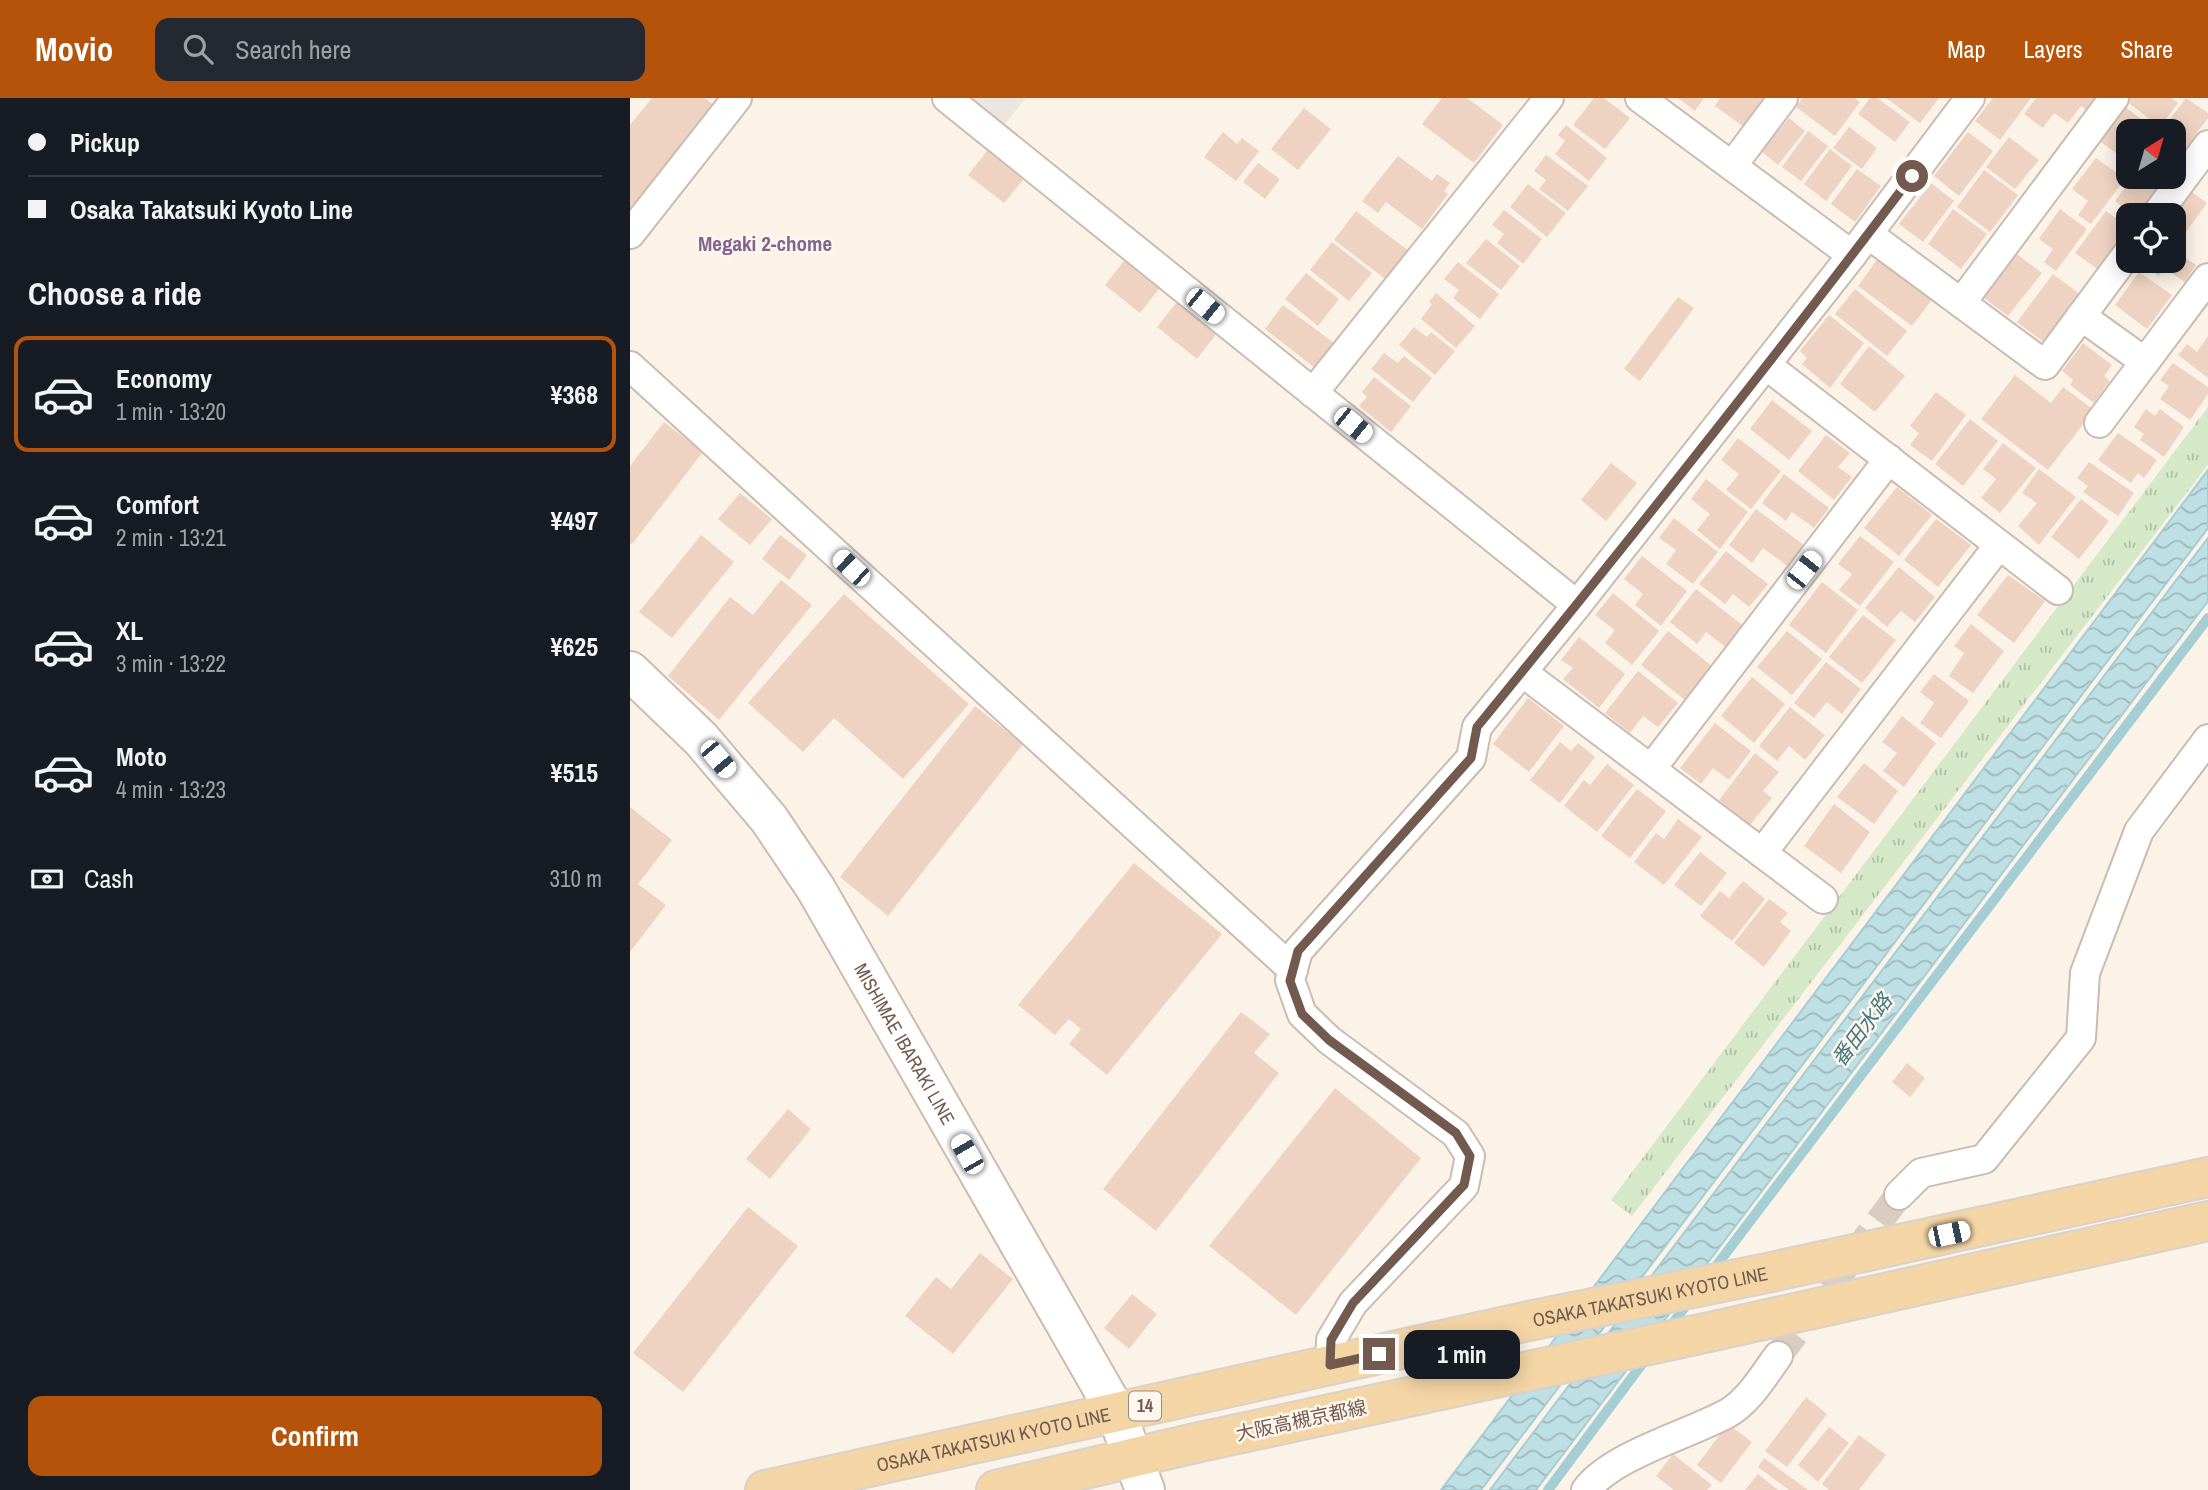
<!DOCTYPE html>
<html lang="en">
<head>
<meta charset="utf-8">
<style>
	body { margin:0; font-family:"Archivo Narrow","Noto Sans JP",sans-serif; background:#242831; color:#f1f3f6; height:100vh; display:flex; flex-direction:column; font-size:26px; white-space:nowrap }
	* { box-sizing:border-box; margin:0 }
	p { font-size:23px; color:#9ea1a6 }
	.icon { flex:none; width:38px; height:38px; fill:none; stroke:currentColor; stroke-width:2; stroke-linecap:round; stroke-linejoin:round }
	.map { position:relative; flex:1; overflow:hidden }
	.details { display:flex; flex-direction:column; background:#171b24; width:630px }
	.details>* { flex:none }
	.banner { display:grid; align-content:center; height:154px; padding:0 28px; background:#171b24 }
	.needle { width:46px; rotate:37deg }
	.tools { position:absolute; left:1486px; top:21px; display:grid; gap:14px }
	.tools a { display:grid; place-items:center; width:70px; height:70px; border-radius:14px; background:#171b24; box-shadow:0 4px 18px #0003; font-size:35px }
	.end { position:absolute; width:32px; height:32px; margin:-16px; border:9px solid #735a4e; background:#fff; box-shadow:0 0 0 4px #fff }
	.from { border-radius:50% }
	.bubble { position:absolute; height:49px; border-radius:14px; background:#171b24; box-shadow:0 4px 18px #0003; font-size:23px; font-weight:700; line-height:49px; text-align:center }
	.car { position:absolute; width:21px; height:42px; margin:-21px -10px; border-radius:9px; box-shadow:0 0 5px 2px #0007; background:linear-gradient(#fff 24%,#345 0 40%,#fff 0 76%,#345 0 86%,#fff 0) }
	.banner b { display:flex; align-items:center; gap:24px; height:66px; font-size:26px }
	.banner b+b { border-top:2px solid #363941 }
	.banner i { width:18px; height:18px; background:#f1f3f6 }
	ul { padding:0; list-style:none }
	li { display:flex; align-items:center; gap:21px; height:116px; margin:0 14px 10px; padding:0 14px; border:4px solid transparent; border-radius:14px }
	li div { flex:1 }
	li b { display:block; font-size:26px }
	li em { font-style:normal; font-weight:700 }
	li.on { border-color:#b45309 }
	li>.icon { width:63px; height:63px; stroke-width:1.5 }
	h2 { padding:0 28px; font-size:32px; line-height:84px }
	.pay { display:flex; align-items:center; gap:18px; height:77px; padding:0 28px; font-size:26px }
	.pay p { margin-inline-start:auto }
	.primary-button { display:flex; gap:14px; margin-top:auto; padding:14px 28px }
	.primary-button a { flex:1; height:80px; border-radius:14px; background:#b45309; color:#fff; font-size:28px; font-weight:700; line-height:80px; text-align:center }
	header { display:flex; align-items:center; gap:42px; box-sizing:border-box; height:98px; padding:0 35px; background:#b45309; color:#fff }
	header strong { font-size:33px }
	nav { display:flex; gap:38px; margin-inline-start:auto; font-size:24px }
	.search { width:490px; height:63px; background:#242831; display:flex; align-items:center; gap:18px; box-sizing:border-box; padding:0 24px; border-radius:14px; color:#9ea1a6; font-size:26px }
	main { display:flex; flex:1; min-height:0 }
	.map>svg:first-child { display:block }
</style>
</head>
<body>
<header>
<strong>Movio</strong>
<div class="search"><svg class="icon" aria-label="search" viewBox="0 0 24 24"><circle cx="10" cy="10" r="6"/><path d="M15 15l6 6"/></svg>Search here</div>
<nav><a>Map</a><a>Layers</a><a>Share</a></nav>
</header>
<main>
<section class="details">
<div class="banner">
<b><i class="from"></i>Pickup</b>
<b><i></i>Osaka Takatsuki Kyoto Line</b>
</div>
<h2>Choose a ride</h2>
<ul>
<li class="on"><svg class="icon" aria-label="car" viewBox="0 0 24 24"><path d="M5 17H2v-5l4-1 3-4h7l3 4 3 1v5h-3M9 17h6M6 11h13"/><circle cx="7" cy="17" r="2"/><circle cx="17" cy="17" r="2"/></svg><div><b>Economy</b><p>1 min · 13:20</p></div><em>¥368</em></li>
<li><svg class="icon" aria-label="car" viewBox="0 0 24 24"><path d="M5 17H2v-5l4-1 3-4h7l3 4 3 1v5h-3M9 17h6M6 11h13"/><circle cx="7" cy="17" r="2"/><circle cx="17" cy="17" r="2"/></svg><div><b>Comfort</b><p>2 min · 13:21</p></div><em>¥497</em></li>
<li><svg class="icon" aria-label="car" viewBox="0 0 24 24"><path d="M5 17H2v-5l4-1 3-4h7l3 4 3 1v5h-3M9 17h6M6 11h13"/><circle cx="7" cy="17" r="2"/><circle cx="17" cy="17" r="2"/></svg><div><b>XL</b><p>3 min · 13:22</p></div><em>¥625</em></li>
<li><svg class="icon" aria-label="car" viewBox="0 0 24 24"><path d="M5 17H2v-5l4-1 3-4h7l3 4 3 1v5h-3M9 17h6M6 11h13"/><circle cx="7" cy="17" r="2"/><circle cx="17" cy="17" r="2"/></svg><div><b>Moto</b><p>4 min · 13:23</p></div><em>¥515</em></li>
</ul>
<div class="pay"><svg class="icon" aria-label="cash" viewBox="0 0 24 24"><path d="M3 7h18v10H3z"/><circle cx="12" cy="12" r="2"/></svg>Cash<p>310 m</p></div>
<div class="primary-button"><a>Confirm</a></div>
</section>
<div class="map">
<svg width="1578" height="1392" viewBox="0 0 1578 1392">
	<defs>
		<pattern id="grass-tufts" width="24" height="20" patternUnits="userSpaceOnUse" patternTransform="scale(1.75)"><rect width="24" height="20" fill="#d5e8c8"/><path d="M3 7l-1-3M5 7V3M7 7l1-3M15 17l-1-3M17 17v-4M19 17l1-3" fill="none" stroke="#b1bfa5"/></pattern>
		<pattern id="water-waves" width="16" height="10" patternUnits="userSpaceOnUse" patternTransform="scale(1.75)"><rect width="16" height="10" fill="#bedfe3"/><path d="M0 5q4-4 8 0t8 0" fill="none" stroke="#9fb8ba"/></pattern>
	</defs>
	<rect width="100%" height="100%" fill="#fbf3e8"/>
	<!-- industrial -->
	<path fill="#ece6e1" d="M341,0H396L374,27Z"/>
	<!-- grass -->
	<path fill="url(#grass-tufts)" d="M1578,309V367L1002,1118L981,1102Z"/>
	<!-- water -->
	<g fill="url(#water-waves)" stroke="#a5ced4" stroke-width="2">
		<path d="M1578,372V430L851,1392H811Z"/>
		<path d="M1578,440V503L906,1392H860Z"/>
	</g>
	<g fill="none" stroke-linecap="round" stroke-linejoin="round">
		<!-- stream -->
		<g stroke="#a5ced4" stroke-width="10">
			<path d="M1080,1176L1578,520"/>
			<path d="M1038,1232L1060,1202"/>
			<path d="M918,1392L1018,1258"/>
		</g>
	</g>
	<!-- building -->
	<g fill="#eed3c2">
		<path d="M22,0H75L89,12L0,123V27Z"/>
		<path d="M812,0H837L873,27L844,65L792,26Z"/>
		<path d="M964,0H974L1000,20L975,51L943,27Z"/>
		<path d="M1048,0H1074L1065,13Z"/>
		<path d="M1090,0H1134L1114,29L1085,8Z"/>
		<path d="M1172,0H1224L1230,4L1205,38L1166,9Z"/>
		<path d="M1240,0H1247L1280,24L1265,44L1228,16Z"/>
		<path d="M1256,0H1309L1290,25Z"/>
		<path d="M1363,0H1401L1370,42L1345,23Z"/>
		<path d="M1406,0H1470L1459,14L1451,8L1438,25L1424,15L1413,30L1394,16Z"/>
		<path d="M1492,0H1541L1548,5L1530,29Z"/>
		<path d="M1556,0L1578,15V20L1551,56L1544,50V33H1531Z"/>
		<path d="M1493,7L1524,31L1523,33H1498V64L1467,41Z"/>
		<path d="M674,10L701,31L668,72L641,51Z"/>
		<path d="M1159,20L1175,33L1148,67L1132,54Z"/>
		<path d="M936,27L977,60L959,83L925,56L935,43L928,37Z"/>
		<path d="M1219,29L1247,50L1232,71L1203,50Z"/>
		<path d="M1178,33L1198,48L1171,83L1152,69Z"/>
		<path d="M593,34L607,46L612,40L629,53L606,83L574,59Z"/>
		<path d="M1338,34L1363,53L1329,98L1304,78Z"/>
		<path d="M1379,39L1409,62L1385,91L1356,69Z"/>
		<path d="M1200,51L1222,68L1196,103L1174,86Z"/>
		<path d="M357,53L393,82L374,105L338,77Z"/>
		<path d="M916,57L958,88L938,113L909,91L916,82L904,73Z"/>
		<path d="M768,58L802,83L807,76L820,85L814,93L818,96L792,131L756,104L748,115L732,103Z"/>
		<path d="M1466,60L1495,81L1461,126L1448,117L1458,103L1442,91Z"/>
		<path d="M628,65L650,81L635,101L613,84Z"/>
		<path d="M1227,71L1251,88L1225,124L1201,106Z"/>
		<path d="M1354,72L1388,97L1360,134L1327,109Z"/>
		<path d="M1503,79H1539L1510,117H1504L1485,103Z"/>
		<path d="M1301,85L1324,103L1293,144L1269,126Z"/>
		<path d="M898,86L936,115L917,139L880,109Z"/>
		<path d="M1558,91L1577,105L1553,138L1544,132V117H1538Z"/>
		<path d="M1323,111L1357,136L1331,171L1298,146Z"/>
		<path d="M1430,111L1457,131L1426,173L1414,164L1423,151L1409,141Z"/>
		<path d="M874,112L912,141L893,166L867,145L874,136L862,127Z"/>
		<path d="M726,113L780,154L758,183L704,142Z"/>
		<path d="M1476,113L1498,129V136L1470,173L1445,155Z"/>
		<path d="M1544,137L1555,145L1548,155L1566,167L1555,184L1534,170L1529,178L1514,168L1518,163H1544Z"/>
		<path d="M856,141L890,168L871,192L836,165Z"/>
		<path d="M702,144L742,175L719,203L680,172Z"/>
		<path d="M1383,153L1412,175L1378,218L1350,197Z"/>
		<path d="M1249,159L1304,199L1282,228L1228,188Z"/>
		<path d="M494,163L529,191L510,215L475,187Z"/>
		<path d="M828,164L869,196L850,221L823,200L829,192L814,181Z"/>
		<path d="M1509,174L1542,197L1517,231L1485,207Z"/>
		<path d="M676,175L709,201L688,228L655,201Z"/>
		<path d="M1423,176L1451,197L1415,245L1387,224Z"/>
		<path d="M1225,191L1277,233L1257,258L1205,216Z"/>
		<path d="M806,195L845,228L826,250L791,221L802,206L799,204Z"/>
		<path d="M1048,199L1064,210L1010,283L994,271Z"/>
		<path d="M547,204L587,235L567,261L527,229Z"/>
		<path d="M653,207L708,248L689,273L635,231Z"/>
		<path d="M1199,217L1234,245L1200,290L1172,266L1177,260L1170,253Z"/>
		<path d="M784,229L797,239L801,234L825,253L805,277L769,247Z"/>
		<path d="M1578,238V280L1548,257L1557,246L1567,254Z"/>
		<path d="M1453,245L1482,267L1474,278L1480,283L1464,305L1440,287L1443,282L1432,273Z"/>
		<path d="M1239,248L1275,278L1245,314L1210,286Z"/>
		<path d="M754,255L768,265L774,258L802,280L783,304L741,271Z"/>
		<path d="M1543,265L1578,289V296L1560,322L1530,301L1539,288L1530,282Z"/>
		<path d="M1385,277L1421,305L1433,289L1464,312L1418,372L1351,321Z"/>
		<path d="M744,279L781,308L761,334L729,308L737,299L732,294Z"/>
		<path d="M1306,294L1336,317L1302,363L1280,347L1289,335L1280,328Z"/>
		<path d="M1142,302L1182,333L1159,362L1120,331Z"/>
		<path d="M1516,311L1525,318L1530,311L1554,329L1534,359L1510,342L1514,336L1504,329Z"/>
		<path d="M1340,321L1368,343L1333,388L1305,366Z"/>
		<path d="M34,324L73,354L2,446L0,445V368Z"/>
		<path d="M1488,335L1527,362L1514,380L1508,375L1501,385L1468,362Z"/>
		<path d="M1196,337L1220,355L1208,369L1222,379L1204,402L1168,373Z"/>
		<path d="M1108,340L1151,373L1121,411L1096,392L1109,376L1091,362Z"/>
		<path d="M1373,345L1406,370L1370,415L1351,400L1366,381L1353,371Z"/>
		<path d="M1459,364L1504,395L1488,418L1453,394L1458,388L1447,380Z"/>
		<path d="M981,365L1007,385L976,423L951,402Z"/>
		<path d="M1409,371L1446,399L1409,447L1388,428L1407,405L1392,395Z"/>
		<path d="M1154,376L1199,410L1184,430L1162,414L1156,423L1132,405Z"/>
		<path d="M1076,381L1118,414L1090,451L1067,432L1080,416L1061,401Z"/>
		<path d="M1267,389L1302,417L1269,458L1234,430Z"/>
		<path d="M110,395L142,421L120,447L88,421Z"/>
		<path d="M1451,401L1479,423L1449,461L1421,439Z"/>
		<path d="M1126,411L1175,448L1159,469L1133,450L1122,465L1099,447Z"/>
		<path d="M1044,420L1088,454L1063,486L1036,466L1046,452L1029,440Z"/>
		<path d="M1306,421L1341,447L1308,489L1274,462Z"/>
		<path d="M71,437L104,464L42,540L9,514Z"/>
		<path d="M150,437L177,457L159,482L132,461Z"/>
		<path d="M1230,438L1264,464L1230,508L1209,492L1222,476L1208,466Z"/>
		<path d="M1096,453L1138,486L1119,509L1103,496L1095,506L1069,486Z"/>
		<path d="M1012,458L1057,493L1031,528L1005,507L1013,496L994,481Z"/>
		<path d="M1269,469L1305,499L1285,524L1271,513L1257,529L1235,510Z"/>
		<path d="M1378,477L1415,503L1384,545L1347,517Z"/>
		<path d="M151,482L182,507L89,622L38,578L100,499L123,517Z"/>
		<path d="M1192,484L1228,512L1196,555L1159,527Z"/>
		<path d="M1066,491L1115,529L1098,551L1076,534L1067,546L1040,524Z"/>
		<path d="M983,495L1029,533L1002,567L975,545L985,532L965,517Z"/>
		<path d="M214,496L339,606L273,681L204,620L173,654L118,605Z"/>
		<path d="M1233,517L1266,542L1232,585L1199,559Z"/>
		<path d="M1341,526L1374,553L1343,595L1319,578L1334,555L1324,548Z"/>
		<path d="M1038,533L1082,568L1055,602L1011,567Z"/>
		<path d="M1157,533L1192,561L1162,597L1127,569Z"/>
		<path d="M949,539L995,576L969,610L933,581L943,570L931,562Z"/>
		<path d="M1196,564L1231,591L1212,616L1197,604L1184,620L1164,605Z"/>
		<path d="M1008,573L1048,605L1028,629L1013,618L1000,635L975,615Z"/>
		<path d="M1304,576L1339,603L1311,640L1290,625L1304,605L1290,594Z"/>
		<path d="M1122,579L1155,606L1124,645L1091,618Z"/>
		<path d="M898,600L934,628L899,674L863,646Z"/>
		<path d="M345,608L393,646L258,818L210,779Z"/>
		<path d="M1160,609L1195,637L1175,662L1159,648L1147,663L1129,648Z"/>
		<path d="M1272,618L1306,645L1274,689L1253,673L1267,655L1252,644Z"/>
		<path d="M1085,625L1121,653L1099,682L1083,670L1071,686L1050,670Z"/>
		<path d="M930,644L941,653L948,645L965,659L930,705L900,682Z"/>
		<path d="M1125,655L1149,674L1133,693L1142,700L1120,727L1089,702Z"/>
		<path d="M1234,665L1268,693L1244,726L1207,699Z"/>
		<path d="M977,666L1004,687L967,734L934,708L954,682L960,687Z"/>
		<path d="M1007,691L1036,713L1000,760L971,738Z"/>
		<path d="M1204,706L1240,734L1211,775L1174,748Z"/>
		<path d="M0,709L42,742L8,786L36,807L0,854Z"/>
		<path d="M1048,721L1072,739L1034,787L1004,764L1026,735L1034,741Z"/>
		<path d="M1070,754L1097,775L1071,808L1044,787Z"/>
		<path d="M504,765L592,836L477,977L439,946L451,931L439,921L425,937L388,907Z"/>
		<path d="M1113,783L1135,801L1102,843L1070,818L1090,793L1099,800Z"/>
		<path d="M1139,801L1158,815L1150,824L1161,833L1134,869L1104,845Z"/>
		<path d="M611,914L640,936L624,955L649,975L526,1133L473,1091Z"/>
		<path d="M1277,965L1295,980L1280,999L1262,984Z"/>
		<path d="M705,990L791,1060L666,1217L579,1148Z"/>
		<path d="M158,1011L181,1031L140,1081L116,1061Z"/>
		<path d="M118,1109L168,1148L53,1294L3,1255Z"/>
		<path d="M350,1155L383,1181L323,1256L275,1218L306,1179L321,1191Z"/>
		<path d="M502,1196L527,1216L499,1251L474,1230Z"/>
		<path d="M1176,1299L1197,1316L1157,1369L1135,1353Z"/>
		<path d="M1098,1326L1122,1344L1091,1385L1067,1367Z"/>
		<path d="M1199,1329L1219,1345L1188,1384L1168,1367Z"/>
		<path d="M1229,1337L1256,1357L1229,1392H1199L1192,1386Z"/>
		<path d="M1043,1356L1082,1387L1077,1392H1044L1026,1378Z"/>
		<path d="M1134,1360L1178,1392H1159L1128,1369Z"/>
		<path d="M1128,1376L1148,1392H1115Z"/>
	</g>
	<g fill="none" stroke-linecap="round" stroke-linejoin="round">
		<!-- street-tunnel -->
		<path stroke="#d9cdc2" stroke-width="28" stroke-dasharray="28 14" stroke-linecap="butt" d="M1148,1258L1269,1097"/>
		<!-- street casing -->
		<g stroke="#ccbbaf" stroke-width="32">
			<g id="street">
				<path d="M317,0L947,507"/>
				<path d="M1010,0L1222,157"/>
				<path d="M1102,68L1153,0"/>
				<path d="M1526,117L1578,47"/>
				<path d="M0,136L107,0"/>
				<path d="M1238,136L1415,267L1498,155"/>
				<path d="M1331,205L1484,0"/>
				<path d="M1451,218L1515,264"/>
				<path d="M1136,267L1428,492"/>
				<path d="M0,268L663,872"/>
				<path d="M683,295L919,0"/>
				<path d="M1469,325L1578,180"/>
				<path d="M892,574L1193,801"/>
				<path d="M1021,671L1259,361"/>
				<path d="M1132,755L1369,447"/>
				<path d="M1269,1097L1291,1075L1354,1061L1451,940L1455,875L1509,733L1578,641"/>
				<path d="M700,1267L701,1242L723,1205L834,1088L840,1058L826,1036L699,942L672,916L660,882L668,853L841,660L847,629L947,507L1222,157L1340,0"/>
				<path d="M956,1392C984,1356 1058,1337 1098,1315C1119,1303 1134,1277 1148,1258"/>
			</g>
		</g>
		<!-- secondary casing -->
		<g stroke="#cfbbad" stroke-width="42">
			<g id="secondary">
				<path id="s1" d="M0,573L71,641L139,721L186,791L486,1314L515,1392"/>
			</g>
		</g>
		<!-- primary casing -->
		<g stroke="#d8d1cd" stroke-width="42">
			<g id="primary">
				<path id="s2" d="M135,1392L894,1224L1137,1175L1578,1079"/>
				<path d="M366,1392L561,1346L1084,1233L1578,1123"/>
			</g>
		</g>
		<!-- street -->
		<use href="#street" stroke="#fff" stroke-width="28"/>
		<!-- secondary -->
		<use href="#secondary" stroke="#fff" stroke-width="38"/>
		<!-- primary -->
		<use href="#primary" stroke="#f4d5a6" stroke-width="38"/>
	</g>
	<g fill="none" stroke-linecap="round" stroke-linejoin="round">
		<!-- route -->
		<path stroke="#735a4e" stroke-width="9" d="M749,1256L700,1267L701,1242L723,1205L834,1087L840,1058L826,1035L699,942L672,916L660,883L668,853L841,660L847,629C995,448 1141,265 1282,78"/>
	</g>
	<g text-anchor="middle" stroke-width="5" stroke-linejoin="round" paint-order="stroke">
		<!-- shield labels -->
		<rect fill="#fef7ef" stroke="#9d897e" stroke-width="2" x="499" y="1293.5" width="32" height="29" rx="5"/>
		<g font-size="18" font-weight="bold" fill="#735a4e">
			<text x="515" y="1314">14</text>
		</g>
		<!-- street labels -->
		<g font-size="19" fill="#735a4e" stroke="#fef7ef">
			<text dy="7" stroke="none"><textPath href="#s1" startOffset="466">MISHIMAE IBARAKI LINE</textPath></text>
			<text dy="7" stroke="none"><textPath href="#s2" startOffset="906">OSAKA TAKATSUKI KYOTO LINE</textPath></text>
			<text transform="translate(671 1322) rotate(-12)" y="7">大阪高槻京都線</text>
			<text dy="7" stroke="none"><textPath href="#s2" startOffset="234">OSAKA TAKATSUKI KYOTO LINE</textPath></text>
		</g>
		<!-- neighbourhood labels -->
		<g font-size="21" font-weight="bold" fill="#80668f" stroke="#fef7ef">
			<text x="135" y="153">Megaki 2-chome</text>
		</g>
		<!-- water labels -->
		<g font-size="21" font-style="italic" fill="#46767e" stroke="#fef7ef">
			<text transform="translate(1232 932) rotate(-53)" y="7">番田水路</text>
		</g>
	</g>
</svg>
<div class="tools">
<a><svg class="needle" viewBox="-14 -14 28 28"><path d="M0-13l5 13h-10z" fill="#e53935"/><path d="M0 13l5-13h-10z" fill="#9ea1a6"/></svg></a>
<a><svg class="icon" aria-label="locate" viewBox="0 0 24 24"><circle cx="12" cy="12" r="6"/><path d="M12 2v4M12 18v4M2 12h4M18 12h4"/></svg></a>
</div>
<i class="end from" style="left:1282px;top:78px"></i>
<i class="end" style="left:749px;top:1256px"></i>
<div class="bubble" style="left:774px;top:1232px;width:116px">1 min</div>
<i class="car" style="left:575px;top:208px;rotate:129deg"></i>
<i class="car" style="left:723px;top:327px;rotate:129deg"></i>
<i class="car" style="left:221px;top:470px;rotate:313deg"></i>
<i class="car" style="left:1174px;top:472px;rotate:38deg"></i>
<i class="car" style="left:88px;top:661px;rotate:140deg"></i>
<i class="car" style="left:337px;top:1056px;rotate:330deg"></i>
<i class="car" style="left:1319px;top:1136px;rotate:78deg"></i>
</div>
</main>
</body>
</html>
